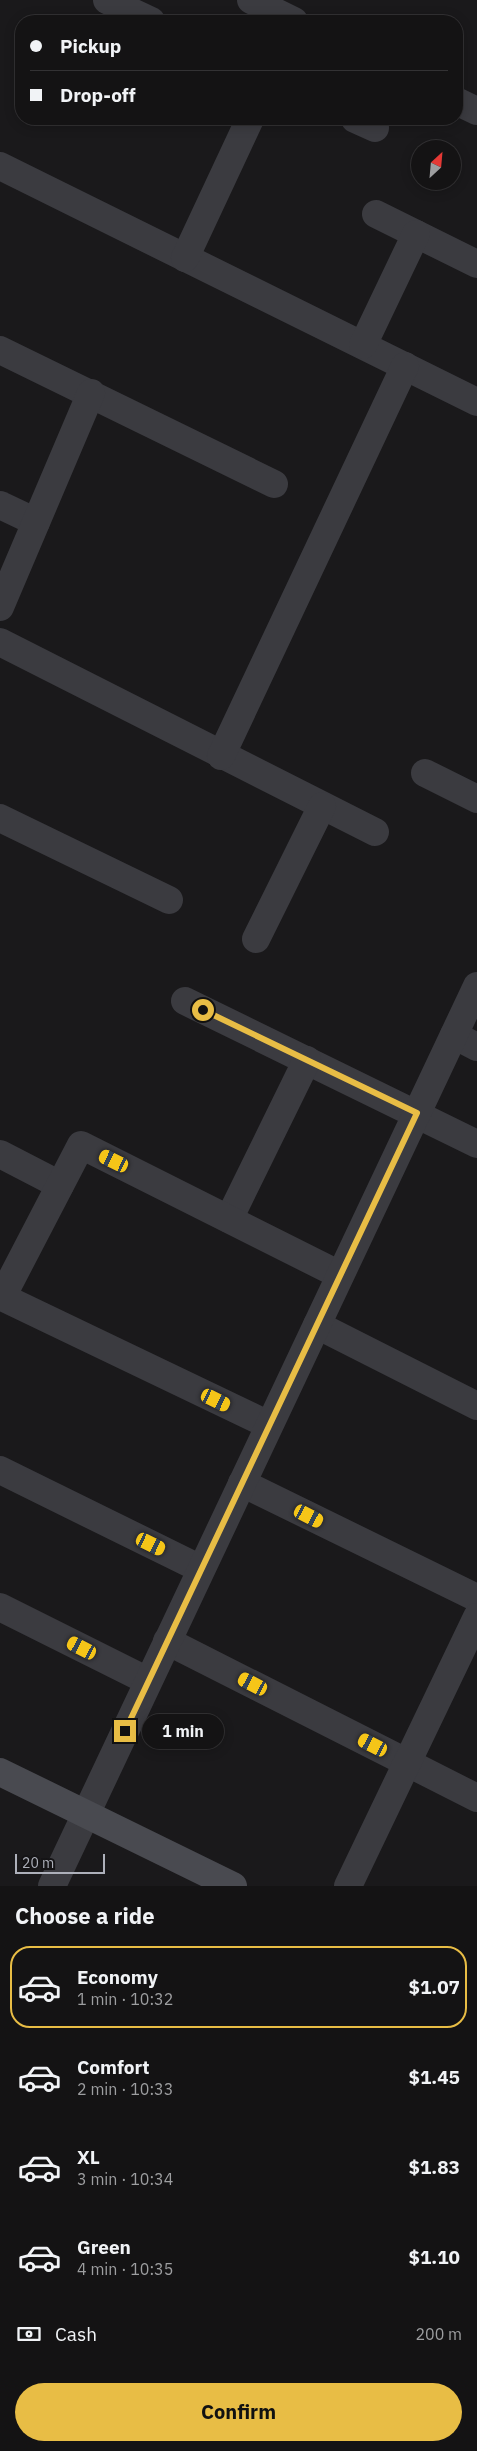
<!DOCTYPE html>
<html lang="en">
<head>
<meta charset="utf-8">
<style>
	body { margin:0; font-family:"IBM Plex Sans",sans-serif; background:#212022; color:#f1f3f6; height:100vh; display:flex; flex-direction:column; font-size:19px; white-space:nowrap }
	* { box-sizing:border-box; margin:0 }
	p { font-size:16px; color:#9d9ea0 }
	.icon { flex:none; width:28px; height:28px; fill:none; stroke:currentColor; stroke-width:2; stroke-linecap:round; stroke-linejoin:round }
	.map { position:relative; height:1886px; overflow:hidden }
	.sheet { display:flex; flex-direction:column; background:#141314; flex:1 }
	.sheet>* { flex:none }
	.banner { position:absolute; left:15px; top:15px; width:448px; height:110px; border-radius:20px; box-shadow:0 2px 12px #0003,0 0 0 1px #333234; display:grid; align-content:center; height:110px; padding:0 15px; background:#141314 }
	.needle { width:32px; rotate:26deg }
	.buttons { position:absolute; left:411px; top:140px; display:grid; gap:10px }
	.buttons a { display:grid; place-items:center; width:50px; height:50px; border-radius:50%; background:#141314; box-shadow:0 2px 12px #0003,0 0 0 1px #333234; font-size:25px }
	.scale { position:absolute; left:15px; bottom:12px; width:90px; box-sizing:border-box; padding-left:5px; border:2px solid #adb0ba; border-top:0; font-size:14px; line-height:18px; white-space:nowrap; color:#adb0ba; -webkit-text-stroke:4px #151416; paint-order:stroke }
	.end { position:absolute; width:22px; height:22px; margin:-11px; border:6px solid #e8bd45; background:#111; box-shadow:0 0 0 2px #111 }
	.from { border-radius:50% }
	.bubble { position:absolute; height:35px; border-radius:18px; background:#141314; box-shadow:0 2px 12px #0003,0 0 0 1px #333234; font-size:16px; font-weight:700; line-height:35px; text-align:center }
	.car { position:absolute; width:15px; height:30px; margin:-15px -8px; border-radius:6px; box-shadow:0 0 4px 1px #0007; background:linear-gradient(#f5c518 24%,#345 0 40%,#f5c518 0 76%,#345 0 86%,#f5c518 0) }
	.banner b { display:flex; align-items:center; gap:18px; height:48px; font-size:19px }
	.banner b+b { border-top:1px solid #333234 }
	.banner i { width:12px; height:12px; background:#f1f3f6 }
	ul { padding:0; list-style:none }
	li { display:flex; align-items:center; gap:15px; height:82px; margin:0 10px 8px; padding:0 5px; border:2px solid transparent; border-radius:20px }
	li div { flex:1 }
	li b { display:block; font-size:19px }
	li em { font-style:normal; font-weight:700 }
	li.selected { border-color:#e8bd45 }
	li>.icon { width:45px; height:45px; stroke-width:1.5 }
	h2 { padding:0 15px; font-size:22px; line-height:60px }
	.pay { display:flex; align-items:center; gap:12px; height:55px; padding:0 15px; font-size:19px }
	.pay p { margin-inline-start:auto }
	.primary-button { display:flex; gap:10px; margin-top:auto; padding:10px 15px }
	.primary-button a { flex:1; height:58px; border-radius:30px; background:#e8bd45; color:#111; font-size:20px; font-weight:700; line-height:58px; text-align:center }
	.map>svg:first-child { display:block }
</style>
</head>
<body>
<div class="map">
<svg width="477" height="1886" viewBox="0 0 477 1886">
	<rect width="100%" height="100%" fill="#1a191b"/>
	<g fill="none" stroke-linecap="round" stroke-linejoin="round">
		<!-- street -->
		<g stroke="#3b3b40" stroke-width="28">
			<path d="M107,0L151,21"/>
			<path d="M251,0L294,21"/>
			<path d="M456,101L477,111"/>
			<path d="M355,119L375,128"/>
			<path d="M0,166L477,402"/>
			<path d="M376,214L477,264"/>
			<path d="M185,258L250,119"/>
			<path d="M363,345L416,234"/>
			<path d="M0,350L274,484"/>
			<path d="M0,505L36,522"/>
			<path d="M0,607L91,393"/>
			<path d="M0,642L375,832"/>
			<path d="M221,756L405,366"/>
			<path d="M425,773L477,799"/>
			<path d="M0,818L169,900"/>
			<path d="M256,939L322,806"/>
			<path d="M185,1001L477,1144"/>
			<path d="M454,1035L477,1047"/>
			<path d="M0,1154L60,1185"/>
			<path d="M229,1219L307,1060"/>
			<path d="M317,1325L477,1406"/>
			<path d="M269,1425L2,1297L81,1145L340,1275"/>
			<path d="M0,1470L201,1569"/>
			<path d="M242,1483L477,1598"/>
			<path d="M0,1607L148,1681"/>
			<path d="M167,1641L477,1798"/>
			<path d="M52,1886L477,986"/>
			<path d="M348,1886L477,1617"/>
		</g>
		<!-- secondary -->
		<path stroke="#494a50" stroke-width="28" d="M0,1772L233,1886"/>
	</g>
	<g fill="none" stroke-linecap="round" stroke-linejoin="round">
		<!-- route -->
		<path stroke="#e8bd45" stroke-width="6" d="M125,1731L417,1113L203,1010"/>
	</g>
</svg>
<div class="buttons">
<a><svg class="needle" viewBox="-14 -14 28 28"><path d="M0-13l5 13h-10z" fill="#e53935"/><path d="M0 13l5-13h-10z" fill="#9d9ea0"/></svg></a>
</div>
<div class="scale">20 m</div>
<i class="end from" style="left:203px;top:1010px"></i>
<i class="end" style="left:125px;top:1731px"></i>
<div class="bubble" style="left:142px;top:1714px;width:82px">1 min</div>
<i class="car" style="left:114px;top:1161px;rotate:296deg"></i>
<i class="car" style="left:216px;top:1400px;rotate:116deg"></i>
<i class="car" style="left:309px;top:1516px;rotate:117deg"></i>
<i class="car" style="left:151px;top:1544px;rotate:116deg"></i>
<i class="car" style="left:82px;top:1648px;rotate:297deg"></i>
<i class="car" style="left:253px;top:1684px;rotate:297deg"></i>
<i class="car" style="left:373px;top:1745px;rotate:297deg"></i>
<div class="banner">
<b><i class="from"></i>Pickup</b>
<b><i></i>Drop-off</b>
</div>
</div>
<section class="sheet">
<h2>Choose a ride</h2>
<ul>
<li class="selected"><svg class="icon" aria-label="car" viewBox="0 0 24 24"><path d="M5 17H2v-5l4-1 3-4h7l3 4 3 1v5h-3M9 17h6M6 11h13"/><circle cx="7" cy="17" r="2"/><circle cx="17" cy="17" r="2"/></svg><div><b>Economy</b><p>1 min · 10:32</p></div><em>$1.07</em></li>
<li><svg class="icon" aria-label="car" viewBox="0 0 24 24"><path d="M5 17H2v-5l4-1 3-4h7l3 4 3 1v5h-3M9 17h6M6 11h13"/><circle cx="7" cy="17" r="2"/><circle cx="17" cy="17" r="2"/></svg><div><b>Comfort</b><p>2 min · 10:33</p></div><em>$1.45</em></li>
<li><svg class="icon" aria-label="car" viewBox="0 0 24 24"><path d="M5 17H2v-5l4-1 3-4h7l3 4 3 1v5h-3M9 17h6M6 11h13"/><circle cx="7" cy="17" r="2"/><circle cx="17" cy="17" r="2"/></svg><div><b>XL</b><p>3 min · 10:34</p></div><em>$1.83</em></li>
<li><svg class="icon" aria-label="car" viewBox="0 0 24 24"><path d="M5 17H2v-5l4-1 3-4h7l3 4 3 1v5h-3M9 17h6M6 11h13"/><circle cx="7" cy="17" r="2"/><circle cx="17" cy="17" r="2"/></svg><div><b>Green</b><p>4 min · 10:35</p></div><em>$1.10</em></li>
</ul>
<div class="pay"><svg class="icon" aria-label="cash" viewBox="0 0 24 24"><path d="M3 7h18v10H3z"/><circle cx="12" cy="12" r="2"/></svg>Cash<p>200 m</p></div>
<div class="primary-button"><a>Confirm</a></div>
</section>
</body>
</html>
